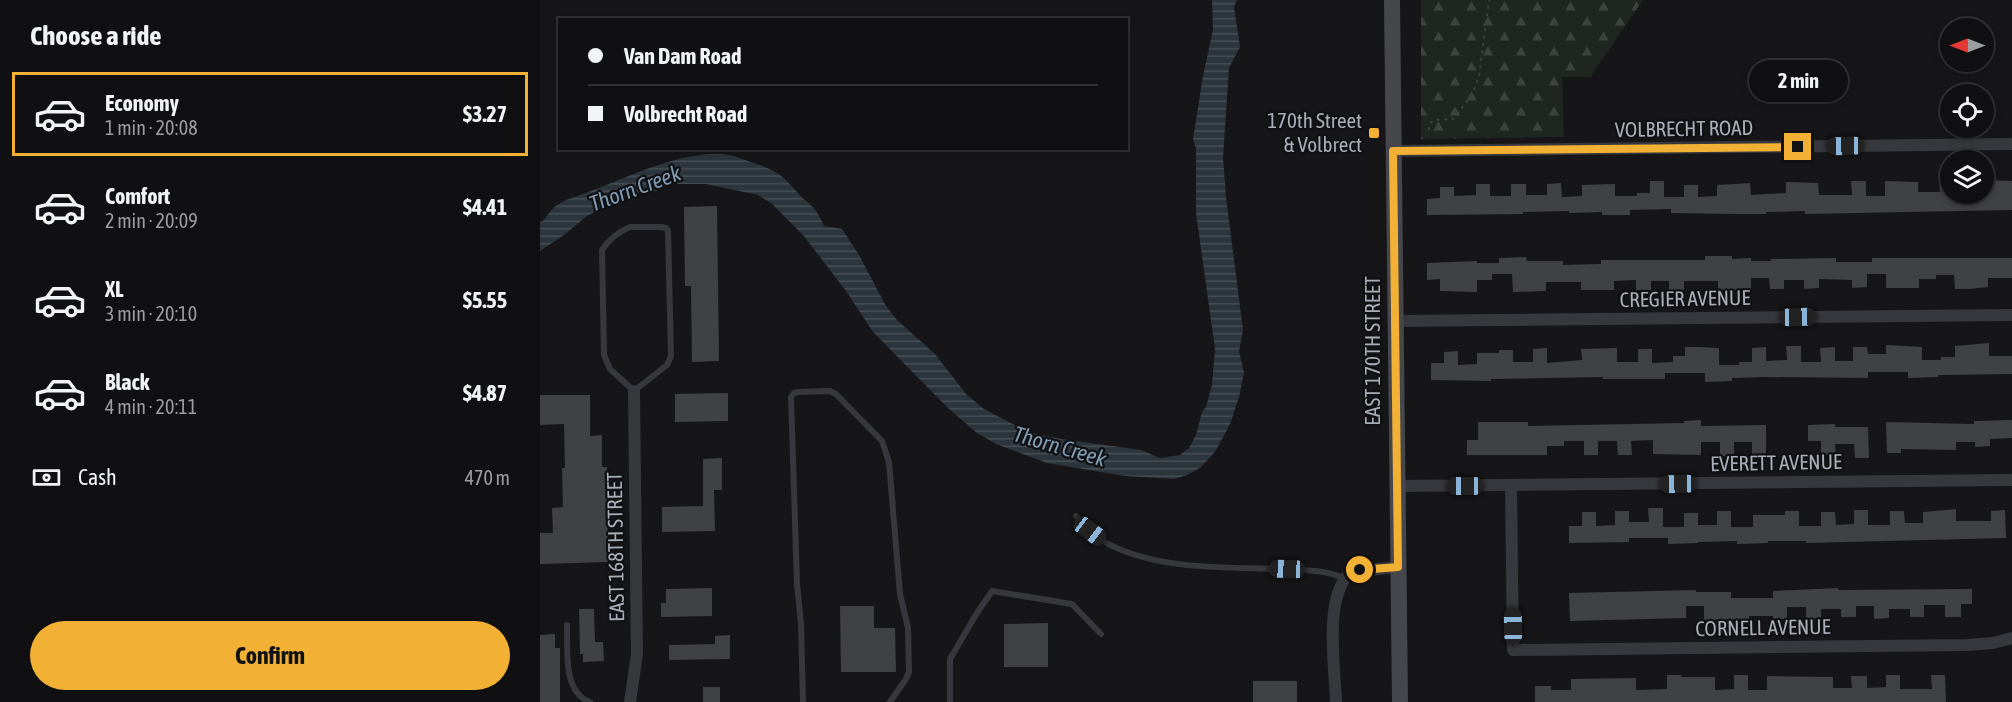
<!DOCTYPE html>
<html lang="en">
<head>
<meta charset="utf-8">
<style>
	body { margin:0; font-family:"Asap Condensed",sans-serif; background:#1e1e20; color:#f1f3f6; height:100vh; display:flex; flex-direction:column; font-size:22px; white-space:nowrap }
	* { box-sizing:border-box; margin:0 }
	p { font-size:20px; color:#9c9d9f }
	.icon { flex:none; width:33px; height:33px; fill:none; stroke:currentColor; stroke-width:2; stroke-linecap:round; stroke-linejoin:round }
	.map { position:relative; flex:1; overflow:hidden }
	.sheet { display:flex; flex-direction:column; background:#101012; width:540px }
	.sheet>* { flex:none }
	.top-card { position:absolute; left:18px; top:18px; width:570px; height:132px; border-radius:0px; box-shadow:0 3px 9px #0003,0 0 0 2px #303032; display:grid; align-content:center; height:132px; padding:0 30px; background:#101012 }
	.needle { width:39px; rotate:270deg }
	.fabs { position:absolute; left:1400px; top:18px; display:grid; gap:12px }
	.fabs a { display:grid; place-items:center; width:54px; height:54px; border-radius:50%; background:#101012; box-shadow:0 3px 9px #0003,0 0 0 2px #303032; font-size:30px }
	.end { position:absolute; width:27px; height:27px; margin:-14px; border:8px solid #f2b134; background:#111; box-shadow:0 0 0 3px #111 }
	.from { border-radius:50% }
	.bubble { position:absolute; height:42px; border-radius:21px; background:#101012; box-shadow:0 3px 9px #0003,0 0 0 2px #303032; font-size:20px; font-weight:700; line-height:42px; text-align:center }
	.car { position:absolute; width:18px; height:36px; margin:-18px -9px; border-radius:8px; box-shadow:0 0 4px 2px #0007; background:linear-gradient(#222 24%,#8ab4d8 0 40%,#222 0 76%,#8ab4d8 0 86%,#222 0) }
	.top-card b { display:flex; align-items:center; gap:21px; height:57px; font-size:22px }
	.top-card b+b { border-top:2px solid #303032 }
	.top-card i { width:15px; height:15px; background:#f1f3f6 }
	ul { padding:0; list-style:none }
	li { display:flex; align-items:center; gap:18px; height:84px; margin:0 12px 9px; padding:0 18px; border:3px solid transparent; border-radius:0px }
	li div { flex:1 }
	li b { display:block; font-size:22px }
	li em { font-style:normal; font-weight:700 }
	li.active { border-color:#f2b134 }
	li>.icon { width:54px; height:54px; stroke-width:1.5 }
	h2 { padding:0 30px; font-size:27px; line-height:72px }
	.pay { display:flex; align-items:center; gap:15px; height:66px; padding:0 30px; font-size:22px }
	.pay p { margin-inline-start:auto }
	.cta { display:flex; gap:12px; margin-top:auto; padding:12px 30px }
	.cta a { flex:1; height:69px; border-radius:36px; background:#f2b134; color:#111; font-size:24px; font-weight:700; line-height:69px; text-align:center }
	main { display:flex; flex:1; min-height:0 }
	.map>svg:first-child { display:block }
</style>
</head>
<body>
<main>
<section class="sheet">
<h2>Choose a ride</h2>
<ul>
<li class="active"><svg class="icon" aria-label="car" viewBox="0 0 24 24"><path d="M5 17H2v-5l4-1 3-4h7l3 4 3 1v5h-3M9 17h6M6 11h13"/><circle cx="7" cy="17" r="2"/><circle cx="17" cy="17" r="2"/></svg><div><b>Economy</b><p>1 min · 20:08</p></div><em>$3.27</em></li>
<li><svg class="icon" aria-label="car" viewBox="0 0 24 24"><path d="M5 17H2v-5l4-1 3-4h7l3 4 3 1v5h-3M9 17h6M6 11h13"/><circle cx="7" cy="17" r="2"/><circle cx="17" cy="17" r="2"/></svg><div><b>Comfort</b><p>2 min · 20:09</p></div><em>$4.41</em></li>
<li><svg class="icon" aria-label="car" viewBox="0 0 24 24"><path d="M5 17H2v-5l4-1 3-4h7l3 4 3 1v5h-3M9 17h6M6 11h13"/><circle cx="7" cy="17" r="2"/><circle cx="17" cy="17" r="2"/></svg><div><b>XL</b><p>3 min · 20:10</p></div><em>$5.55</em></li>
<li><svg class="icon" aria-label="car" viewBox="0 0 24 24"><path d="M5 17H2v-5l4-1 3-4h7l3 4 3 1v5h-3M9 17h6M6 11h13"/><circle cx="7" cy="17" r="2"/><circle cx="17" cy="17" r="2"/></svg><div><b>Black</b><p>4 min · 20:11</p></div><em>$4.87</em></li>
</ul>
<div class="pay"><svg class="icon" aria-label="cash" viewBox="0 0 24 24"><path d="M3 7h18v10H3z"/><circle cx="12" cy="12" r="2"/></svg>Cash<p>470 m</p></div>
<div class="cta"><a>Confirm</a></div>
</section>
<div class="map">
<svg width="1472" height="702" viewBox="0 0 1472 702">
	<defs>
		<pattern id="forest-firs" width="22" height="20" patternUnits="userSpaceOnUse" patternTransform="scale(1.5)"><rect width="22" height="20" fill="#1e261f"/><path d="M5 1l3.5 6h-7zM16 11l3.5 6h-7z" fill="#3c433d"/></pattern>
		<pattern id="water-rules" width="6" height="5" patternUnits="userSpaceOnUse" patternTransform="scale(1.5)"><rect width="6" height="5" fill="#2c353c"/><path d="M0 2.5h6" fill="none" stroke="#485056"/></pattern>
	</defs>
	<rect width="100%" height="100%" fill="#161618"/>
	<!-- forest -->
	<path fill="url(#forest-firs)" d="M881,0H1103L1050,77H1022L1024,137L881,139Z"/>
	<!-- water -->
	<path fill="url(#water-rules)" d="M672,0H697L694,7L700,47L689,68L683,157L686,197L703,330L699,351L704,373L699,397L690,424L675,452L660,468L647,475L634,479L585,476L507,463L456,444L437,433L409,409L333,332L306,291L263,235L231,203L218,195L166,184H130L113,192L95,194L68,205L47,216L24,235L0,251V222L3,221L14,207L26,200C73,185 141,147 189,155C196,156 204,160 211,162C234,170 240,172 256,191C270,207 275,204 284,226L302,229L319,255L346,306L357,320L395,354L426,394L444,409L488,432L521,439L601,450L620,458L640,455L649,448L656,435L662,412L666,407L672,385L675,349L656,213V148L653,139L663,76L673,30Z"/>
	<!-- building -->
	<g fill="#404145">
		<path d="M1399,180H1410V194H1447V180L1472,181V210L1265,214V211L1226,212V214H1197L1131,213V209L1090,210V215H1062V212L1029,213V211L983,212V214L887,215V199L900,198V187H914V196L936,195V184H950V196H971V184H986V195H1007V184L1021,183L1022,197L1042,196V185L1075,184V196H1097V193H1110V181H1124V197H1144V185H1158V197L1177,196V185L1196,184L1210,183L1211,195L1246,193V182L1278,183L1279,195H1312L1311,181H1326V196H1345V181L1378,182V192H1400Z"/>
		<path d="M177,206L179,361L152,362L151,286H145L144,207Z"/>
		<path d="M1165,256H1192V259L1211,258V261H1231V259L1296,258V262H1332V258H1472V278H1448V287L1429,289H1415L1414,275H1396V279H1379V288H1346V274H1327V287L1312,288V280L1279,279V288L1264,289V280H1244V289H1230L1229,278H1211V289L1178,290V281H1144V290H1129V281H1111V290H1096V280L1074,281V290H1041V282H1006V291L973,292L972,274H952V280H937V292L900,291V279L887,280V263L937,261V263H959V258L986,257L987,261H1023V265L1061,264V260H1165Z"/>
		<path d="M1449,343V356H1472V374L1398,375V377L1368,378V372H1328V378L1226,377L1192,378V381L1165,382V373H1125V379H1063V377L951,379V381L891,380V363H904V352L918,351V365L937,364V353H959V350H973V362H993V349L1007,348V363L1042,360L1041,349L1077,348V362H1098V349H1112V363L1133,362V356H1145V347H1160L1179,348V365H1199V362H1212V348L1226,347V361L1247,360L1246,346H1261V362H1281L1280,348L1295,347V361H1313V347H1327L1328,354H1346V345L1382,347V360H1401V357H1415V346Z"/>
		<path d="M188,393V421L135,422V394Z"/>
		<path d="M0,395H50V436L62,435V467H67L68,562L0,564V533H13L12,508L23,507L22,468H25L24,424L0,425Z"/>
		<path d="M1161,420V426L1226,425V456H1212V442H1194V456H1180V442H1161V455L1113,454V440L1091,441L1092,455H1078L1077,441H1058V455H1044V441H1024V446H1007V455H927V440H938V422H988V426L1144,423V421Z"/>
		<path d="M1472,420V438L1450,439V446L1435,447V442H1416V450L1361,449V453H1347L1346,422L1434,424V421Z"/>
		<path d="M1295,424V427H1328L1329,458H1315L1314,444H1295L1296,455H1281V441H1268V425Z"/>
		<path d="M182,458V490H174L175,531L122,532V507L163,506V459Z"/>
		<path d="M1108,508H1123V527H1144V513H1158V525H1177V511H1191V527H1213V515H1245V511H1259V526H1281V512H1295L1296,525L1314,524V510H1328V525H1350V511H1364L1365,523H1383V512L1416,509V521H1451V511L1465,510L1466,538L1266,543V541H1228V543L1197,544V541L1158,542V543L1128,544V538H1089V542L1029,543V526H1042V512H1056V526L1075,525V511H1089V522H1109Z"/>
		<path d="M172,588V616L121,617V603H126V589Z"/>
		<path d="M1298,588V590L1432,589V604H1421V617H1405V605H1384V617H1370V609H1349V618L1334,619V606H1316V617H1301V609H1281V618L1266,619V607H1247V619H1233V616H1209V619L1164,620V606H1146V618L1030,621L1029,593L1156,590V592H1191V598H1233V591Z"/>
		<path d="M300,606H334V628H355L356,672H301Z"/>
		<path d="M39,609H54L55,642H63L64,661L43,662V654H40Z"/>
		<path d="M508,623V667H464V624Z"/>
		<path d="M15,634V648H20V702H0V635Z"/>
		<path d="M190,635V659L129,660V645L175,644V636Z"/>
		<path d="M1127,675H1141V677H1175V690L1194,689V675H1208V690H1227V676L1293,677V688H1312L1311,676H1327V688L1346,687V675H1360V689H1392L1391,675H1405L1406,702H995V686H1011V690H1031V679L1096,678V690L1127,689Z"/>
		<rect x="713" y="681" width="44" height="21"/>
		<rect x="163" y="687" width="17" height="15"/>
	</g>
	<g fill="none" stroke-linecap="round" stroke-linejoin="round">
		<!-- path -->
		<path stroke="#3d3f44" stroke-width="2" stroke-dasharray="3 4.5" stroke-linecap="butt" d="M889,130V124L894,120L913,119L932,95L939,76L949,0"/>
		<!-- lane -->
		<g stroke="#37383d" stroke-width="6">
			<path d="M90,227H121L126,228L128,231L131,356L127,365L94,391L70,369L64,355L62,250C69,239 78,232 90,227Z"/>
			<path d="M536,516C544,525 552,534 563,541C613,570 681,567 737,569C761,570 781,569 804,578"/>
			<path d="M27,625C28,649 22,692 50,702"/>
			<path d="M263,702L261,623L257,584L251,397L254,393L258,392L290,391L296,394L342,441L349,462L360,594L368,628L369,672L366,679L350,702"/>
			<path d="M410,702V659L437,613L452,591L532,604L561,634"/>
		</g>
		<!-- street -->
		<g stroke="#37383d" stroke-width="12">
			<path d="M853,151L1472,144"/>
			<path d="M855,321L1472,315"/>
			<path d="M856,486L1472,480"/>
			<path d="M971,486L973,650L1427,645L1453,643L1472,638"/>
			<path d="M90,702L97,654L94,391"/>
			<path d="M796,702C795,667 783,596 811,572L858,567"/>
		</g>
		<!-- secondary -->
		<path stroke="#45474d" stroke-width="16" d="M852,0L860,702"/>
	</g>
	<g fill="none" stroke-linecap="round" stroke-linejoin="round">
		<!-- route -->
		<path stroke="#f2b134" stroke-width="8" d="M820,570L858,567L853,151L1258,147"/>
	</g>
	<!-- markers -->
	<rect fill="#f2b134" stroke="#111113" stroke-width="2" x="828" y="127" width="12" height="12" rx="3"/>
	<g text-anchor="middle" stroke-width="4.5" stroke-linejoin="round" paint-order="stroke">
		<!-- poi labels -->
		<g font-size="21" fill="#a8adb8" stroke="#111113" text-anchor="end">
			<text x="822" y="128">170th Street<tspan x="822" dy="24">&amp; Volbrect</tspan></text>
		</g>
		<!-- street labels -->
		<g font-size="21" fill="#a8adb8" stroke="#111113">
			<text transform="translate(1144 129) rotate(-1)" y="7">VOLBRECHT ROAD</text>
			<text transform="translate(1145 299) rotate(-1)" y="7">CREGIER AVENUE</text>
			<text transform="translate(833 351) rotate(-90)" y="7">EAST 170TH STREET</text>
			<text transform="translate(1236 463) rotate(-1)" y="7">EVERETT AVENUE</text>
			<text transform="translate(76 547) rotate(-91)" y="7">EAST 168TH STREET</text>
			<text transform="translate(1223 628) rotate(-1)" y="7">CORNELL AVENUE</text>
		</g>
		<!-- water labels -->
		<g font-size="22" font-style="italic" fill="#7f9bb3" stroke="#111113">
			<text transform="translate(95 188) rotate(-20)" y="8">Thorn Creek</text>
			<text transform="translate(520 446) rotate(16)" y="8">Thorn Creek</text>
		</g>
	</g>
</svg>
<div class="fabs">
<a><svg class="needle" viewBox="-14 -14 28 28"><path d="M0-13l5 13h-10z" fill="#e53935"/><path d="M0 13l5-13h-10z" fill="#9c9d9f"/></svg></a>
<a><svg class="icon" aria-label="locate" viewBox="0 0 24 24"><circle cx="12" cy="12" r="6"/><path d="M12 2v4M12 18v4M2 12h4M18 12h4"/></svg></a>
<a><svg class="icon" aria-label="layers" viewBox="0 0 24 24"><path d="M12 4l9 5-9 5-9-5zM3 14l9 5 9-5"/></svg></a>
</div>
<i class="end from" style="left:820px;top:570px"></i>
<i class="end" style="left:1258px;top:147px"></i>
<div class="bubble" style="left:1209px;top:60px;width:99px">2 min</div>
<i class="car" style="left:1305px;top:146px;rotate:269deg"></i>
<i class="car" style="left:1258px;top:317px;rotate:89deg"></i>
<i class="car" style="left:1138px;top:484px;rotate:269deg"></i>
<i class="car" style="left:925px;top:486px;rotate:270deg"></i>
<i class="car" style="left:550px;top:531px;rotate:127deg"></i>
<i class="car" style="left:747px;top:569px;rotate:272deg"></i>
<i class="car" style="left:973px;top:626px;rotate:359deg"></i>
<div class="top-card">
<b><i class="from"></i>Van Dam Road</b>
<b><i></i>Volbrecht Road</b>
</div>
</div>
</main>
</body>
</html>
